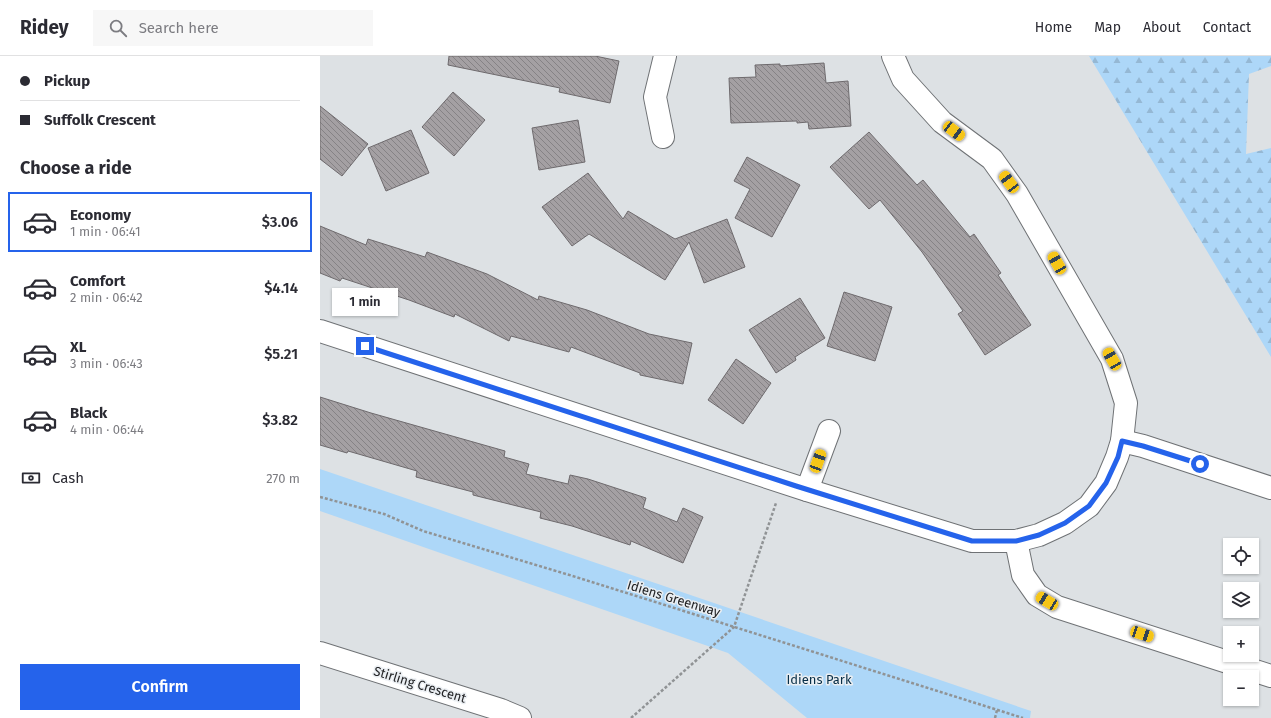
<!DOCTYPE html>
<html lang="en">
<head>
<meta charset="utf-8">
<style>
	body { margin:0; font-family:"Fira Sans",sans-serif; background:#f7f7f7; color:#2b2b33; height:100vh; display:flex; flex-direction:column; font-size:15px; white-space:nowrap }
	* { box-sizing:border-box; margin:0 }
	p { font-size:13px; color:#7c7c81 }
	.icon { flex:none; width:22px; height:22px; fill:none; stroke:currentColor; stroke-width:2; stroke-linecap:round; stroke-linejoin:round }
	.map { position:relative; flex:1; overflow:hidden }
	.details { display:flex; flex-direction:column; background:#fff; width:320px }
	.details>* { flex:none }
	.banner { display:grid; align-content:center; height:88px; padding:0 20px; background:#fff }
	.controls { position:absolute; left:903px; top:482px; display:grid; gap:8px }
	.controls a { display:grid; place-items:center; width:36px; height:36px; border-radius:0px; background:#fff; box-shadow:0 1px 3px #0004; font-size:20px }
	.end { position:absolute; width:18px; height:18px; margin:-9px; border:5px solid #2563eb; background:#fff; box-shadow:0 0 0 2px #fff }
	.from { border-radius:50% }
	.bubble { position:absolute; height:28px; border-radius:0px; background:#fff; box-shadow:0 1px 3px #0004; font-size:13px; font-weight:600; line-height:28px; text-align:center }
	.car { position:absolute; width:12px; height:24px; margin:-12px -6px; border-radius:5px; box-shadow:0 0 3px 1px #0007; background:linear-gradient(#f5c518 24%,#345 0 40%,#f5c518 0 76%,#345 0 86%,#f5c518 0) }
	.banner b { display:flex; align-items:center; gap:14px; height:38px; font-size:15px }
	.banner b+b { border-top:1px solid #e1e1e2 }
	.banner i { width:10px; height:10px; background:#2b2b33 }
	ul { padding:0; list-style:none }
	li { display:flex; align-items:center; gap:12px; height:60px; margin:0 8px 6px; padding:0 12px; border:2px solid transparent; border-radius:0px }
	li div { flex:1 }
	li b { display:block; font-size:15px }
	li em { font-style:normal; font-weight:600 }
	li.active { border-color:#2563eb }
	li>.icon { width:36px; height:36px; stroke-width:1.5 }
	h2 { padding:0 20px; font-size:18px; line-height:48px }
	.pay { display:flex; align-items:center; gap:10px; height:44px; padding:0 20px; font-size:15px }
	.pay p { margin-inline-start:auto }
	.button { display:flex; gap:8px; margin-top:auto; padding:8px 20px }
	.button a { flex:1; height:46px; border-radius:0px; background:#2563eb; color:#fff; font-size:16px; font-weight:600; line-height:46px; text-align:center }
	header { display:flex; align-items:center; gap:24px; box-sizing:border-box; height:56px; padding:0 20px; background:#fff; border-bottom:1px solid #e1e1e2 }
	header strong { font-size:19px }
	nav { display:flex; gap:22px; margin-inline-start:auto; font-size:14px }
	.search { width:280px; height:36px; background:#f7f7f7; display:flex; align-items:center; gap:10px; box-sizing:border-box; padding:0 14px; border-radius:0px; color:#7c7c81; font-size:15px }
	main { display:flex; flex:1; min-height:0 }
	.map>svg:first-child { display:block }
</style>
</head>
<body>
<header>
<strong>Ridey</strong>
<div class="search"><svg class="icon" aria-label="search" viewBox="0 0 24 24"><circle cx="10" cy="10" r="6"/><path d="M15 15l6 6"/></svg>Search here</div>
<nav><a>Home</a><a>Map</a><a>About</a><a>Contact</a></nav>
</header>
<main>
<section class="details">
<div class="banner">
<b><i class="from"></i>Pickup</b>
<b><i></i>Suffolk Crescent</b>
</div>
<h2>Choose a ride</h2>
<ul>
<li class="active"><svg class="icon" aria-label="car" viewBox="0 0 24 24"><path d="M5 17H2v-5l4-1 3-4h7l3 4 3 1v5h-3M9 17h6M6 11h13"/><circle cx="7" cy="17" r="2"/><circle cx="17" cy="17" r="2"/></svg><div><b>Economy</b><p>1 min · 06:41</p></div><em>$3.06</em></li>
<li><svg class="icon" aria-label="car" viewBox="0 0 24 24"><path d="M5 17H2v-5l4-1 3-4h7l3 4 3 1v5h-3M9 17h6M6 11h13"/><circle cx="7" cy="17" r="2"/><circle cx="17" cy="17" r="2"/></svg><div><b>Comfort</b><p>2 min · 06:42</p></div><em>$4.14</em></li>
<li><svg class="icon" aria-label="car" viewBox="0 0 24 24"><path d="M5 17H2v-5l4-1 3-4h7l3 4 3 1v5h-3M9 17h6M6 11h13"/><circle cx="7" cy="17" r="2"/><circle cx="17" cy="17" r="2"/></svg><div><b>XL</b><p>3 min · 06:43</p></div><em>$5.21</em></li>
<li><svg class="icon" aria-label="car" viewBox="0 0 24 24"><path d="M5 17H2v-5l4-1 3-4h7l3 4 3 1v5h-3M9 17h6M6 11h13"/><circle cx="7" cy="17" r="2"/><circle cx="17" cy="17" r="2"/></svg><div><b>Black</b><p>4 min · 06:44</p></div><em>$3.82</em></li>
</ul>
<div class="pay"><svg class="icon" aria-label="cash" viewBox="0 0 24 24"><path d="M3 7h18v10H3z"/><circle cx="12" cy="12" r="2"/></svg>Cash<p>270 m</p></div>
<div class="button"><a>Confirm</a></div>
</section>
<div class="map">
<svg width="951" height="662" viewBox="0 0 951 662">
	<defs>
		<pattern id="forest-firs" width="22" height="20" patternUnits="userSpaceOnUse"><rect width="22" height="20" fill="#add7f8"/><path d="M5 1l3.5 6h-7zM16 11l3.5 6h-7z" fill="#95b8d4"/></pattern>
		<pattern id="building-back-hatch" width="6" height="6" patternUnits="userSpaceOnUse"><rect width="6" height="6" fill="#a4a0a3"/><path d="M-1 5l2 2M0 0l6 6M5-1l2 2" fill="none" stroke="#858285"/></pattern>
	</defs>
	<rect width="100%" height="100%" fill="#dde1e4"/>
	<!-- green -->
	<path fill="#add7f8" d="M0,413L711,655L710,662H487L408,597L0,455Z"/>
	<!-- forest -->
	<path fill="url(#forest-firs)" d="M769,0H951V10L929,18L926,98L951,92V301Z"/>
	<!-- building -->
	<g fill="url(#building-back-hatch)" stroke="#6e6a6d">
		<path d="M129,0H275L299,5L290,47L239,36L240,32L128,9Z"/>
		<path d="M504,7L506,27L528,25L531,70L489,73L488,66L477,67V65L411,67L409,22L436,21L435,9L460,8V10Z"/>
		<path d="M133,36L165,64L134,100L102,71Z"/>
		<path d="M0,50L48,88L22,120L0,103Z"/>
		<path d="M258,64L265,106L219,114L212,72Z"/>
		<path d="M91,74L109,117L66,135L48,92Z"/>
		<path d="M549,76L597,129L603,124L650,181L654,178L681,217L678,219L711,269L665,299L638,258L643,255L602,196L560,144L549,153L510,111Z"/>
		<path d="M427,101L480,129L452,181L415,162L430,133L414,125Z"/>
		<path d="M268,117L303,163L308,155L355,183L407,163L425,211L384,227L369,186L345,224L269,178L252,190L222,151Z"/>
		<path d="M0,170L46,189L48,183L105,201L107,196L167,218L218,244L219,240L267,254L329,278L372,287L363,328L320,319V317L251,291L249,296L191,280L189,285L135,258L134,261L89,244L22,222L20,225L0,217Z"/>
		<path d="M524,236L572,251L555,305L507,290Z"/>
		<path d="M480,242L505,282L475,301L476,304L456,317L429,274Z"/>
		<path d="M416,303L451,327L423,368L388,344Z"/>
		<path d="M0,341L51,357L185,395L184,401L209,408L206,418L248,428L250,419L268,423L326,442L323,452L357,466L363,452L383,461L363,507L311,485L310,489L252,470L220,462L221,456L153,439V436L96,421L97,415L28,395L27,397L0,389Z"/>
	</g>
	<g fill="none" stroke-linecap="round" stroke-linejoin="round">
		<!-- minor casing -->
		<g stroke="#6f7275" stroke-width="24">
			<g id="minor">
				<path d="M343,81L335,41L345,0"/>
				<path d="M0,275L487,434L652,485H696L719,479L745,467L769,450L786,427L797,401L802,385L806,347L792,303L697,138L672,103L622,66L583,23L573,0"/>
				<path d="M802,385L823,390L951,432"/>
				<path d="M487,434L509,375"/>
				<path d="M696,485L703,519L717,539L737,551L951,620"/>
				<path d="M0,597L181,654L200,662"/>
			</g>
		</g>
		<!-- path -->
		<g stroke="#909395" stroke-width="2.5" stroke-dasharray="3 2" stroke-linecap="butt">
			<path d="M0,441L64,458L103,475L256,521L703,662"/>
			<path d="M311,662L414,571L456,447"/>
			<path d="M675,662L677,654"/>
		</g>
		<!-- minor -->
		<use href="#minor" stroke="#fff" stroke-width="22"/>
	</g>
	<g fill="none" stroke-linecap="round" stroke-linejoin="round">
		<!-- route -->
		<path stroke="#2563eb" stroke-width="5" d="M45,290L476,430L652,485H696L719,479L745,467L769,450L786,427L798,401L802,385L823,390L880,408"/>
	</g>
	<g text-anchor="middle" stroke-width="3" stroke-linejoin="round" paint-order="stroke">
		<!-- street labels -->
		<g font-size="13" fill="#232426" stroke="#eaeef2">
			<text transform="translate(354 542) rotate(17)" y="5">Idiens Greenway</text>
			<text transform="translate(100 628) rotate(17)" y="5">Stirling Crescent</text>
		</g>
		<!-- park labels -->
		<g font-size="13" fill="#062e48" stroke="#eaeef2">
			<text x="499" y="628">Idiens Park</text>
		</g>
	</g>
</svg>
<div class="controls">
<a><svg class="icon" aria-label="locate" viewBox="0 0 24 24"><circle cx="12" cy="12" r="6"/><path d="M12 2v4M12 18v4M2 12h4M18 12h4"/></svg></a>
<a><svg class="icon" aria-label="layers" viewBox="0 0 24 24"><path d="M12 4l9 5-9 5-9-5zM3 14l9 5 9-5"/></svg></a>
<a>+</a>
<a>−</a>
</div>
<i class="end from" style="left:880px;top:408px"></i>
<i class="end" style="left:45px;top:290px"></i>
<div class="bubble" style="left:12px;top:232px;width:66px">1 min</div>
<i class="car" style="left:634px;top:75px;rotate:127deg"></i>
<i class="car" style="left:689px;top:126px;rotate:323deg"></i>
<i class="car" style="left:737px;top:207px;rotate:330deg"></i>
<i class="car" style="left:792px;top:303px;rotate:330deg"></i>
<i class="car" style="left:498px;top:405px;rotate:20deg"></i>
<i class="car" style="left:727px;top:545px;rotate:301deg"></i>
<i class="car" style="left:822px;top:578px;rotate:108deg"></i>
</div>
</main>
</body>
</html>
